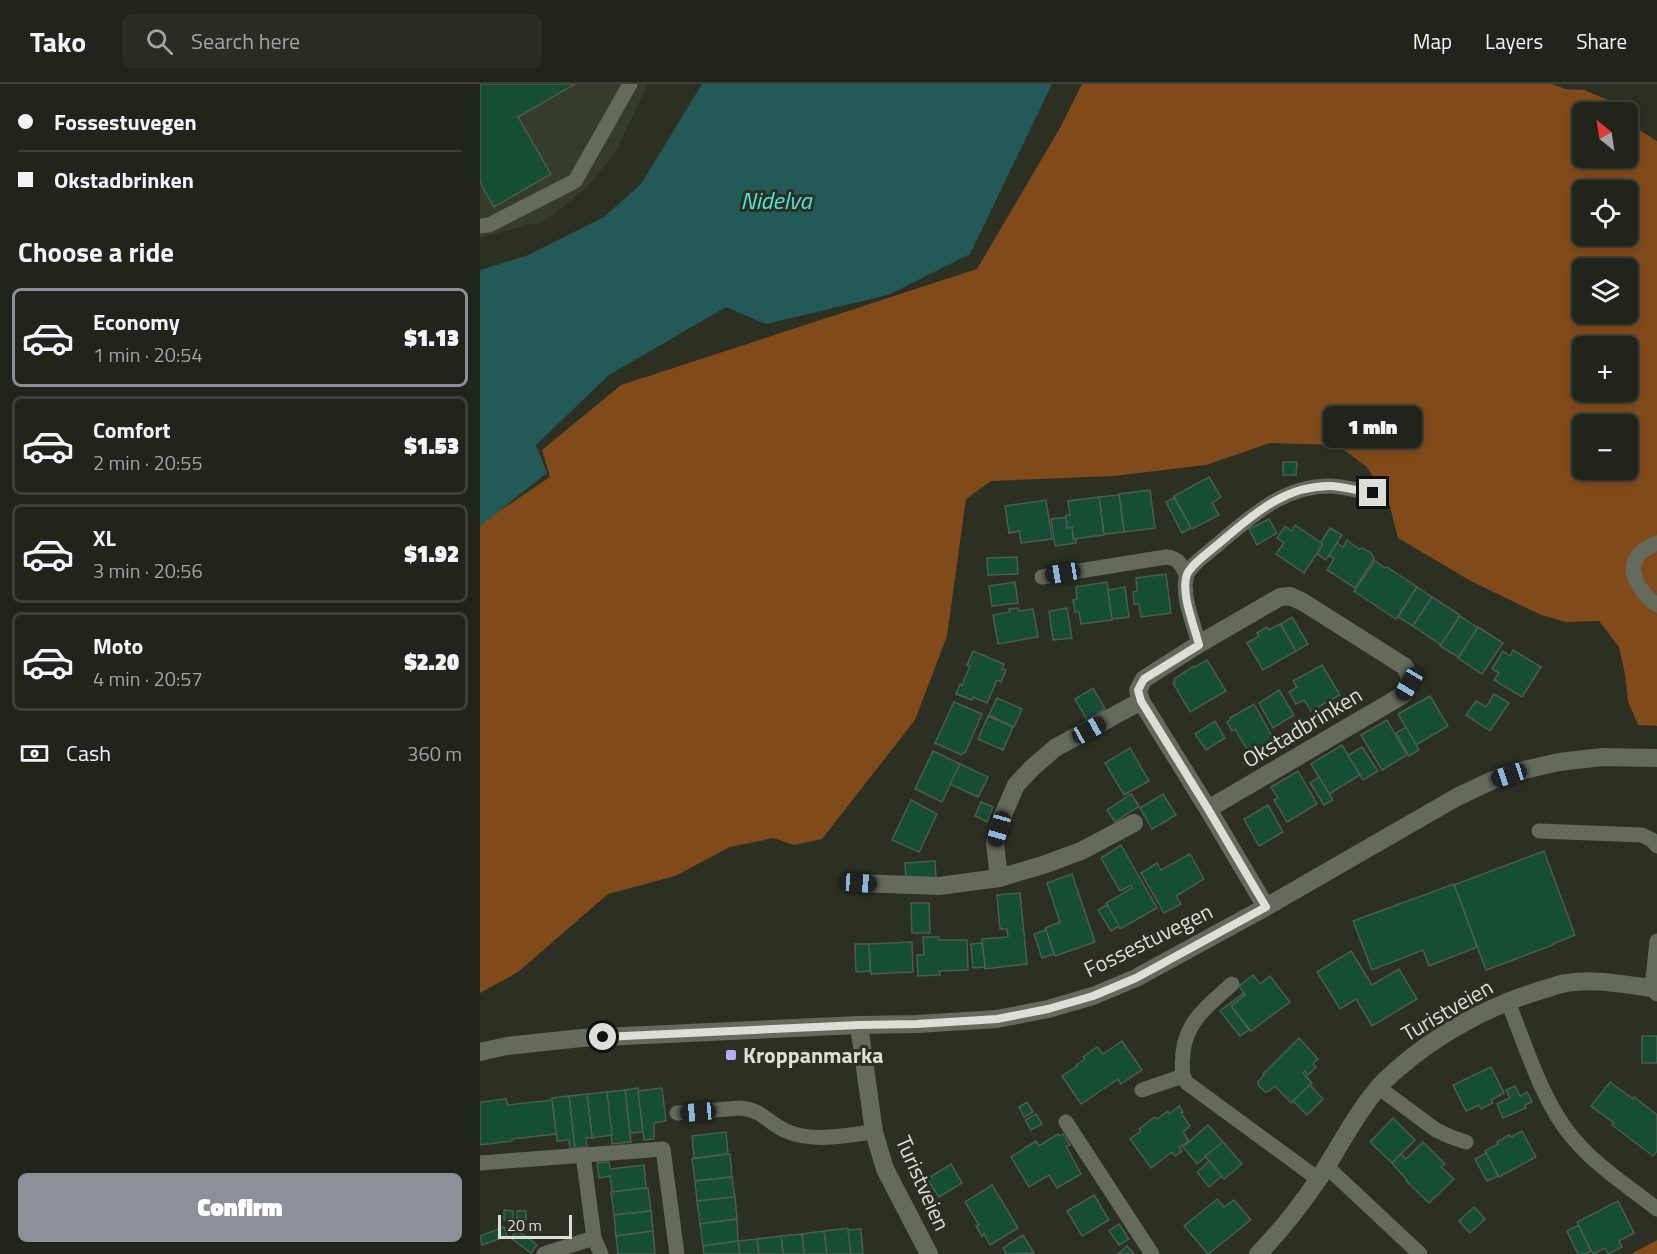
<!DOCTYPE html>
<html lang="en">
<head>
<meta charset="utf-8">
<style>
	body { margin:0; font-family:"Titillium Web",sans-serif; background:#282c23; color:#f1f3f6; height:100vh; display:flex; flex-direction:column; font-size:22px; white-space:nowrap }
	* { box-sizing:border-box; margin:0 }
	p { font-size:20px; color:#a2a4a2 }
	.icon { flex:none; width:33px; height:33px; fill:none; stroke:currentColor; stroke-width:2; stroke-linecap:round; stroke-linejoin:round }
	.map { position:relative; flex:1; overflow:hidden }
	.sheet { display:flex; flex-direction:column; background:#20241a; width:480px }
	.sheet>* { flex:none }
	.hud { display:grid; align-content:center; height:132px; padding:0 18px; background:#20241a }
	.needle { width:39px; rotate:330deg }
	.buttons { position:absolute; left:1092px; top:18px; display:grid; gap:12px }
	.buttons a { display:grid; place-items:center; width:66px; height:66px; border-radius:9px; background:#20241a; box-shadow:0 3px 9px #0003,0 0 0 2px #3d4139; font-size:30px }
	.scale { position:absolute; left:18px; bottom:15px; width:74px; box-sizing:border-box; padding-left:6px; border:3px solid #dbdfd7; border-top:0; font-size:16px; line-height:21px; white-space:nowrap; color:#dbdfd7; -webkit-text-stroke:4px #2b3023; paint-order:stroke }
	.end { position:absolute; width:27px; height:27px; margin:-14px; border:8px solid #dbdfd7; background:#111; box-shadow:0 0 0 3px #111 }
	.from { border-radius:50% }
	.bubble { position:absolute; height:42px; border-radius:9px; background:#20241a; box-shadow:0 3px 9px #0003,0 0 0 2px #3d4139; font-size:20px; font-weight:800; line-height:42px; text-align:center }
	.car { position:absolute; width:18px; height:36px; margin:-18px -9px; border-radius:8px; box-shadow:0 0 4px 2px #0007; background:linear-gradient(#222 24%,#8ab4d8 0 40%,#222 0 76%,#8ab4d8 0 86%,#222 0) }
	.hud b { display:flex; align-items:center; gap:21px; height:57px; font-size:22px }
	.hud b+b { border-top:2px solid #3d4139 }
	.hud i { width:15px; height:15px; background:#f1f3f6 }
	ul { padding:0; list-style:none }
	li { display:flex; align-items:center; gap:18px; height:99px; margin:0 12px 9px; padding:0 6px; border:3px solid #3d4139; border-radius:9px }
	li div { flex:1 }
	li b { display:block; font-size:22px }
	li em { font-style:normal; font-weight:800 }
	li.on { border-color:#8c9099 }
	li>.icon { width:54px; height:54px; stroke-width:1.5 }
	h2 { padding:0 18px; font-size:27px; line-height:72px }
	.pay { display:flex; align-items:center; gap:15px; height:66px; padding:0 18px; font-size:22px }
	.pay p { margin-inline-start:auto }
	.cta { display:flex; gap:12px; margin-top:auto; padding:12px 18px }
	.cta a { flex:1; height:69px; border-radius:9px; background:#8c9099; color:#fff; font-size:24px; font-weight:800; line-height:69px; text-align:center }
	header { display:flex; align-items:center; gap:36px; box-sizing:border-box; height:84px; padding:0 30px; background:#20241a; border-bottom:2px solid #3d4139 }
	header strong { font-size:28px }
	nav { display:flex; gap:33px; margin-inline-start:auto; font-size:21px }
	.search { width:420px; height:54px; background:#282c23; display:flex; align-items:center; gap:15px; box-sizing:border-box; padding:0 21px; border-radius:9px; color:#a2a4a2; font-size:22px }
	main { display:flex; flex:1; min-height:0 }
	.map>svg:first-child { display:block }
</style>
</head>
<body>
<header>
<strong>Tako</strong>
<div class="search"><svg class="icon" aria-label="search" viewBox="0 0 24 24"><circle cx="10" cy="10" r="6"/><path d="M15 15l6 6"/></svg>Search here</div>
<nav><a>Map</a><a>Layers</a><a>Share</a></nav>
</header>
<main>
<section class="sheet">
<div class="hud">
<b><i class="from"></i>Fossestuvegen</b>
<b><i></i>Okstadbrinken</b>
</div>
<h2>Choose a ride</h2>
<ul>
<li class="on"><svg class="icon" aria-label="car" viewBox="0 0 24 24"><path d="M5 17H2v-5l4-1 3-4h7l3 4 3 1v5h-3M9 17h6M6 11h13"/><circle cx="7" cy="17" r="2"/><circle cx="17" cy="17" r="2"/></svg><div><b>Economy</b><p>1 min · 20:54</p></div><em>$1.13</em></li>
<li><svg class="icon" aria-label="car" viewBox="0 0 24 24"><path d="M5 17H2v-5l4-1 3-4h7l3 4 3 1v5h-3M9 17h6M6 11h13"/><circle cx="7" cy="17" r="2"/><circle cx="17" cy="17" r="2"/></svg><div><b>Comfort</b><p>2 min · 20:55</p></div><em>$1.53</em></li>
<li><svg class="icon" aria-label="car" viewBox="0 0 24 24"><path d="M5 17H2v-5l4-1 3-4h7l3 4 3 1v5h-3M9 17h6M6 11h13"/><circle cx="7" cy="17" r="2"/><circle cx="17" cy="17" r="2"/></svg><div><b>XL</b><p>3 min · 20:56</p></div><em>$1.92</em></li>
<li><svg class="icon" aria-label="car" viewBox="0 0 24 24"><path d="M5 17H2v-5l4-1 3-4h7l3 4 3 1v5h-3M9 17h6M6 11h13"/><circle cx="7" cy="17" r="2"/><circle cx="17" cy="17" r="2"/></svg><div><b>Moto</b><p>4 min · 20:57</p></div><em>$2.20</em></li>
</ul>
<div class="pay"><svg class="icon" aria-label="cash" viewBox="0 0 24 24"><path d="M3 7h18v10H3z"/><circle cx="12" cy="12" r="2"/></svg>Cash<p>360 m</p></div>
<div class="cta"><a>Confirm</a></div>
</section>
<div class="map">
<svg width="1177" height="1170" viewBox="0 0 1177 1170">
	<rect width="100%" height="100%" fill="#2b3023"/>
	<!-- built -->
	<path fill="#353c2b" d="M0,0H168L135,69L107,103L67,136L0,154Z"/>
	<!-- forest -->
	<g fill="#804a1b" fill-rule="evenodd">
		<path d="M602,0H1072L1085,5L1104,6L1128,16L1141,28H1102V74H1148V35L1156,44L1177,57V642L1158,641L1148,617L1145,590L1139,563L1119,537L1086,538L1061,531L989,496L918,454L909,419L887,383L857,361L790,359L726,381L634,392L511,397L486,415L467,552L435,636L342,755L314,761L293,754L250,763L195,792L128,810L38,888L0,909V440L70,393L62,366L141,301L497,185L580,44ZM1102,106H1148V152H1102ZM1102,184H1148V230H1102ZM1102,262H1148V308H1102ZM1102,340H1148V386H1102Z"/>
		<path d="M1177,1156V1170H1151Z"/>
	</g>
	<!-- water -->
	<path fill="#235957" d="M222,0H572L490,170L408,211L286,240L246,223L129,291L56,361L67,389L0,442V186L46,172L124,133L161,100Z"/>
	<!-- building -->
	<g fill="#154e33" stroke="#4d5b52" stroke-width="1.5">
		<path d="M0,0H95L38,33L71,90L14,123L0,98Z"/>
		<path d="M803,378H817L816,391H803Z"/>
		<path d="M729,393L741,413L732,419L739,431L712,445L694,412Z"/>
		<path d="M670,406L675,444L644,448L639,410Z"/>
		<path d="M639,411L644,448L624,450L619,413Z"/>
		<path d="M619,413L624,451L593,455L592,443L587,444L586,431H590L588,417Z"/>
		<path d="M694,414L711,444L702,449L686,418Z"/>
		<path d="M566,416L572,455L541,459L539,447L529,449L525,422Z"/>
		<path d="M586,433L587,444L592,443L593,455H596V459L575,462L571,435Z"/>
		<path d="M789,435L797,449L777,461L769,445Z"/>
		<path d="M815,441L843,460L824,489L796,470L804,459L797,454L805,442L812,447Z"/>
		<path d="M850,444L862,451L846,476L837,470L843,460L841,458Z"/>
		<path d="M867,456L879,465L883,464L892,470L894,475L875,504L847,486L854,475L849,471L857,459L863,463Z"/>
		<path d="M537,473L538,490L508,491L507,474Z"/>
		<path d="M895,477L905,484L907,483L937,503L916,535L874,507Z"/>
		<path d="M686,490L691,529L661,533L659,520H654L653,508L657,507L656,494Z"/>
		<path d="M535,498L538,519L512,522L509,502Z"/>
		<path d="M627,498L632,536L601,540L599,528H595L593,516L597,515L596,503Z"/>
		<path d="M645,503L649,533L632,535L628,506Z"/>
		<path d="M937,503L952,513L933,542L918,533Z"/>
		<path d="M952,513L980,531L961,561L933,542Z"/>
		<path d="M538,524L539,527L553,525L558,553L518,560L513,531L530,528L529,525Z"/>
		<path d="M587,524L592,554L573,556L569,527Z"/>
		<path d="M980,532L998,544L978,573L960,562Z"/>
		<path d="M812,533L828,560L816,567L801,540Z"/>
		<path d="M800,540L816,567L783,586L767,559L779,552L777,549L787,543L789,546Z"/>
		<path d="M998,543L1023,559L1002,590L978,574Z"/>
		<path d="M1033,566L1061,583L1042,613L1014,596L1019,589L1012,585L1023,567L1030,572Z"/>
		<path d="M493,567L524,580L522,585L526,586L521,598L517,596L507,619L493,613L492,616L476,610L480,600L482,601L490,582L487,581Z"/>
		<path d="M727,576L746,607L710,628L693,599L695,598L694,595L714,582L715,583Z"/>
		<path d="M842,581L860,611L831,627L824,616L816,620L809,608L817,603L813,597Z"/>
		<path d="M613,604L625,625L607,636L595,615Z"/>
		<path d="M799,606L814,631L793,644L779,619Z"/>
		<path d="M1014,610L1029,619L1010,647L986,631L996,617L1006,623Z"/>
		<path d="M950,612L968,642L936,661L918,630Z"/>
		<path d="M517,614L542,625L534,643L509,631Z"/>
		<path d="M474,618L502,630L485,669L483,668L482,671L455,659Z"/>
		<path d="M774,620L798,663L779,674L774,666L769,669L755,645L752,647L747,638L750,636V634Z"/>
		<path d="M508,632L533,643L523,666L498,655Z"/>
		<path d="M907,636L927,671L902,686L881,651Z"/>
		<path d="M735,637L745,654L726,666L715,650Z"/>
		<path d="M926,643L939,666L929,672L916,649Z"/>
		<path d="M862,661L880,691L849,710L831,680Z"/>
		<path d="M882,663L898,687L883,696L868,671Z"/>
		<path d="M650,664L669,697L644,711L625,679Z"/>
		<path d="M453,667L480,680L462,718L435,705Z"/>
		<path d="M480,680L508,693L498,713L470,700Z"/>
		<path d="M818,687L837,720L807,738L794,716L798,714L791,703Z"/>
		<path d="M839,693L853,716L844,721L830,699Z"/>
		<path d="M651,710L659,722L635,738L627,726Z"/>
		<path d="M683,710L696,731L672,745L660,724Z"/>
		<path d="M431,716L457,730L439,768L412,756Z"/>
		<path d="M501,718L513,723L507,738L495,732Z"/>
		<path d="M788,721L803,748L779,762L764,735Z"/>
		<path d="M641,761L677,824L640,845L626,819L652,804L651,801L640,807L621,774Z"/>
		<path d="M1064,767L1095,851L1073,860V861L1006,886L974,801Z"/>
		<path d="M710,770L724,795L696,812L701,820L684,829L661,789L677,779L681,786Z"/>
		<path d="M455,777L456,794L426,795L425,779Z"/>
		<path d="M592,790L615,858L575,872L565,844L580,838L567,799Z"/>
		<path d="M974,800L997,863L949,882L943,866L892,886L873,837Z"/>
		<path d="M540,809L547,880L505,885L502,855L528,853L527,845H520L517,811Z"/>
		<path d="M431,819H449L450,849H432Z"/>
		<path d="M627,821L639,842L631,847L618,826Z"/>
		<path d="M566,846L574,870L562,874L554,850Z"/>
		<path d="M443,853H459V856H487L488,886L459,887L460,891L438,892L437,871H444Z"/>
		<path d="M432,858L433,888L391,890L389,860Z"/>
		<path d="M502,859L505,883L493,884L491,860Z"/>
		<path d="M375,860H389L390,887L376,888Z"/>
		<path d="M871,867L892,901L919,885L937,915L892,942L876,915L860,925L837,888Z"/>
		<path d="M773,891L780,900L790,892L810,918L771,947L751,922L765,911L759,902Z"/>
		<path d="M764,909L765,911L751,922L769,946L760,952L740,927Z"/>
		<rect x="1162" y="952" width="15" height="27"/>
		<path d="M819,954L838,975L833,980L836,983L828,991L825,987L823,989L832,999L811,1019L795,1002L789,1007L785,1008L778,1001V998L784,991L783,990Z"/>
		<path d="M642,957L662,986L641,1000L638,995L601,1020L582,992L597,982L596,981L605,975L603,973L617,963L623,970Z"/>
		<path d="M1011,983L1024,1009L1011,1016L1013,1019L1001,1025L999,1021L986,1027L973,1001Z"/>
		<path d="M1130,998L1153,1015L1154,1013L1177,1031V1067L1173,1072L1132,1041L1134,1039L1111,1022Z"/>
		<path d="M830,1001L843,1015L827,1031L813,1017Z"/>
		<path d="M1035,1002L1040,1012L1047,1008L1052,1018L1045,1021L1046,1024L1023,1034L1017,1020L1030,1014L1026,1006Z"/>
		<path d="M158,1004L163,1048L150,1049L145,1006Z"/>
		<path d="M182,1004L186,1037L174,1039V1055L164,1056L158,1007Z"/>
		<path d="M145,1006L151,1058L132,1060L127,1008Z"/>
		<path d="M127,1008L132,1051L112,1054L107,1010Z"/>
		<path d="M107,1010L112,1054H106L107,1063L95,1064L89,1012Z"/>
		<path d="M89,1012L95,1064L90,1065L89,1056L77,1057L72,1014Z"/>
		<path d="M26,1015L28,1021L72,1016L76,1050L32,1055V1057L0,1061V1018Z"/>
		<path d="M547,1018L553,1028L544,1033L539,1023Z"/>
		<path d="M699,1022L703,1028L701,1029L710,1042L703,1048L709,1057L699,1063L702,1067L695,1072L692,1068L671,1084L650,1055L661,1047L659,1045L675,1033L677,1035L688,1027L689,1030Z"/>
		<path d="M556,1030L562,1040L551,1046L545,1036Z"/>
		<path d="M913,1034L935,1056L912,1079L890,1058Z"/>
		<path d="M728,1041L743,1058L717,1080L703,1063Z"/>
		<path d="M1042,1047L1056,1073L1019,1093L1005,1067L1018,1060L1017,1058L1029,1051L1031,1053Z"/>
		<path d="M246,1048L248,1070L214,1074L212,1052Z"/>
		<path d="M578,1050L580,1052L583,1050L590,1061L586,1062L601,1090L577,1104L569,1091L549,1103L531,1073L556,1057L559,1062Z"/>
		<path d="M743,1058L762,1080L744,1095L725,1072Z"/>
		<path d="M943,1058L965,1080L961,1083L974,1095L949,1119L926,1097L927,1096L912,1079L921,1070L926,1075Z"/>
		<path d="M1006,1069L1018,1092L1007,1097L995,1075Z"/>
		<path d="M248,1070H250L252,1093L215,1097L212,1075Z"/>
		<path d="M729,1077L742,1092L729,1103L717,1088Z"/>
		<path d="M129,1078L130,1085L164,1081L166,1104L132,1108L130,1092L119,1094L117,1079Z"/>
		<path d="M471,1080L482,1099L459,1113L447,1095Z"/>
		<path d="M252,1093L255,1113L217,1117L215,1097Z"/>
		<path d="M512,1101L538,1144L510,1161L504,1150L502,1152L496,1142L499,1141L485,1118Z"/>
		<path d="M166,1104H168L171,1127L134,1131L131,1108Z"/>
		<path d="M614,1111L629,1136L602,1152L587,1127Z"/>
		<path d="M255,1113L257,1135L220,1140L217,1117Z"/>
		<path d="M737,1115L744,1123L754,1116L771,1136L728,1170L704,1142Z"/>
		<path d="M1138,1117L1154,1149L1139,1157L1142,1163L1128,1170L1125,1164L1113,1170L1097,1138Z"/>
		<path d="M994,1123L1005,1135L990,1149L979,1137Z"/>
		<path d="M24,1126L33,1127V1136H24Z"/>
		<rect x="37" y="1127" width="9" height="9"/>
		<path d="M171,1127L173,1147L136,1152L134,1131Z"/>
		<path d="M257,1135L258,1157L223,1162L220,1140Z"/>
		<path d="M639,1140L649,1155L639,1161L629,1147Z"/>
		<path d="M1098,1141L1111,1167L1104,1170H1098L1087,1147Z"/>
		<path d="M24,1143L27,1152L2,1161L0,1152Z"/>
		<path d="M368,1144L371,1170H347L344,1147Z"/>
		<path d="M381,1145L383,1170H371L368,1146Z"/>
		<path d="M37,1146L57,1161L51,1169L31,1154Z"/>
		<path d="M173,1147L175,1170H138L136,1152Z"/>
		<path d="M344,1147L347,1170H324L322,1150Z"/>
		<path d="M322,1150L324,1170H303L301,1152Z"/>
		<path d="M543,1151L554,1169L526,1170L523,1164Z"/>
		<path d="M301,1152L303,1170H279L277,1155Z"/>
		<path d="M277,1155L279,1170H260L258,1157Z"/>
		<path d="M258,1157L260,1170H224L223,1162Z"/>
		<path d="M647,1162L654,1170H638Z"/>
	</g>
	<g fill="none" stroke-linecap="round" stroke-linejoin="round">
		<!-- lane -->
		<g stroke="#646a5c" stroke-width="15">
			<path d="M0,142L9,141L95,97L150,0"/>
			<path d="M1177,459C1170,462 1162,466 1157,473C1146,490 1163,511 1177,521"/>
			<path d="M562,493L686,473C698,474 701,480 706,490"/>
			<path d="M719,560C714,541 702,513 706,494C707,483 729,468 737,461C772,432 803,401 852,402C865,403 879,407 893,409"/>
			<path d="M1059,747L1162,751L1172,756L1177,762"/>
			<path d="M1177,857L1172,904L1177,910"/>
			<path d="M1028,918C1045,960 1063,1020 1093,1054C1116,1082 1149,1103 1177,1125"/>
			<path d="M703,992L707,999L838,1095"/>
			<path d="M703,992C698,945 719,929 752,900"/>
			<path d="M898,1003L956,1046L971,1053L986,1058"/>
			<path d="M662,1006L703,992"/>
			<path d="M197,1029L260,1024C283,1026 288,1039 306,1047C333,1059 366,1051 394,1048"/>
			<path d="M586,1038L672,1170"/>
			<path d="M0,1079L183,1065L197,1170"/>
			<path d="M846,1082L940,1170"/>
			<path d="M114,1154L121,1170"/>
			<path d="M64,1170L114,1154L103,1071"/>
		</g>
		<!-- street -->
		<g stroke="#646a5c" stroke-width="18">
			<path d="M728,725L923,611C930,598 933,595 924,582L823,518L810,512L800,513L719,560L664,595L658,606L661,617L728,725L786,823"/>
			<path d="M519,794L563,781L601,767L654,739"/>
			<path d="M379,799L459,802L519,794L515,759L523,731L536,701L552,684L575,664L661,617"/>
			<path d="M379,941L394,1048L405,1085L449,1170"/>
			<path d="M778,1170C801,1147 820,1122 838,1096C858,1066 874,1032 898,1004C902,998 909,993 914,988C956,950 1010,921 1065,905C1072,903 1079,900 1086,899C1115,894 1148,901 1177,905"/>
		</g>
		<!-- secondary -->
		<path stroke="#646a5c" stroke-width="18" d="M0,968L27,962L101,954L379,941L437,940L517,935L568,925L613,912L656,894L786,823L977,713L1013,696L1044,686L1079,678L1122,673L1177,674"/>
	</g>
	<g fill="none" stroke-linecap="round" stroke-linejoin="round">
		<!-- route -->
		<path stroke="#dbdfd7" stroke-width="8" d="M123,953L379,941L437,940L517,935L568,925L613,912L656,894L786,823L728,725L661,617L658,606L664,595L719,561C714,541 702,513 706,494C707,483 729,468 737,461C772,432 803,401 852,402C865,403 879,407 893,409"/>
	</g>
	<!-- markers -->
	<rect fill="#b9abf7" stroke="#2b3023" stroke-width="2" x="245" y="965" width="12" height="12" rx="3"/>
	<g text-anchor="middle" stroke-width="6" stroke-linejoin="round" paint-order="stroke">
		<!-- street labels -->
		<g font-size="22" fill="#dbdfd7" stroke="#2b3023">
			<text transform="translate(822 643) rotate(-31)" y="8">Okstadbrinken</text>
			<text transform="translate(668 856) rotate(-26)" y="8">Fossestuvegen</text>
			<text transform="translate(967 926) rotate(-30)" y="8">Turistveien</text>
			<text transform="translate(443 1099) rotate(66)" y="8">Turistveien</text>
		</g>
		<!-- poi labels -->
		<g font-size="22" font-weight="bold" fill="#dbdfd7" stroke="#2b3023" text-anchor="start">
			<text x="263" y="979">Kroppanmarka</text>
		</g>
		<!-- water labels -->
		<g font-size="24" font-style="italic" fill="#4fe4e0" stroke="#2b3023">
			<text x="296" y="125">Nidelva</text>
		</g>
	</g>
</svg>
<div class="buttons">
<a><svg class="needle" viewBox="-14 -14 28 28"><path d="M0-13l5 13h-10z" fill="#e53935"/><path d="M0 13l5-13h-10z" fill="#a2a4a2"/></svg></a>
<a><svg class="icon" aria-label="locate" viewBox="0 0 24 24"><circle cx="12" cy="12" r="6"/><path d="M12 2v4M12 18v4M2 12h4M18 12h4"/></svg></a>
<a><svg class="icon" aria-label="layers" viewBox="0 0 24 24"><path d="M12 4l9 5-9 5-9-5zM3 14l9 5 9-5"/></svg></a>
<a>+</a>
<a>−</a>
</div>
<div class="scale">20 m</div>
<i class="end from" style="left:123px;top:953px"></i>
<i class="end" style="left:893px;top:409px"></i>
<div class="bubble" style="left:843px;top:322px;width:99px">1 min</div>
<i class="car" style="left:583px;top:489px;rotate:261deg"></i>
<i class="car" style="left:929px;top:600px;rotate:211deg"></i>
<i class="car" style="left:609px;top:646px;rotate:61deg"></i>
<i class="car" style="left:1029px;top:691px;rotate:252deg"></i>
<i class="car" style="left:519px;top:745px;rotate:196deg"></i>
<i class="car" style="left:379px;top:799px;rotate:94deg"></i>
<i class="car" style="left:218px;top:1028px;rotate:265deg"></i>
</div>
</main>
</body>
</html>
